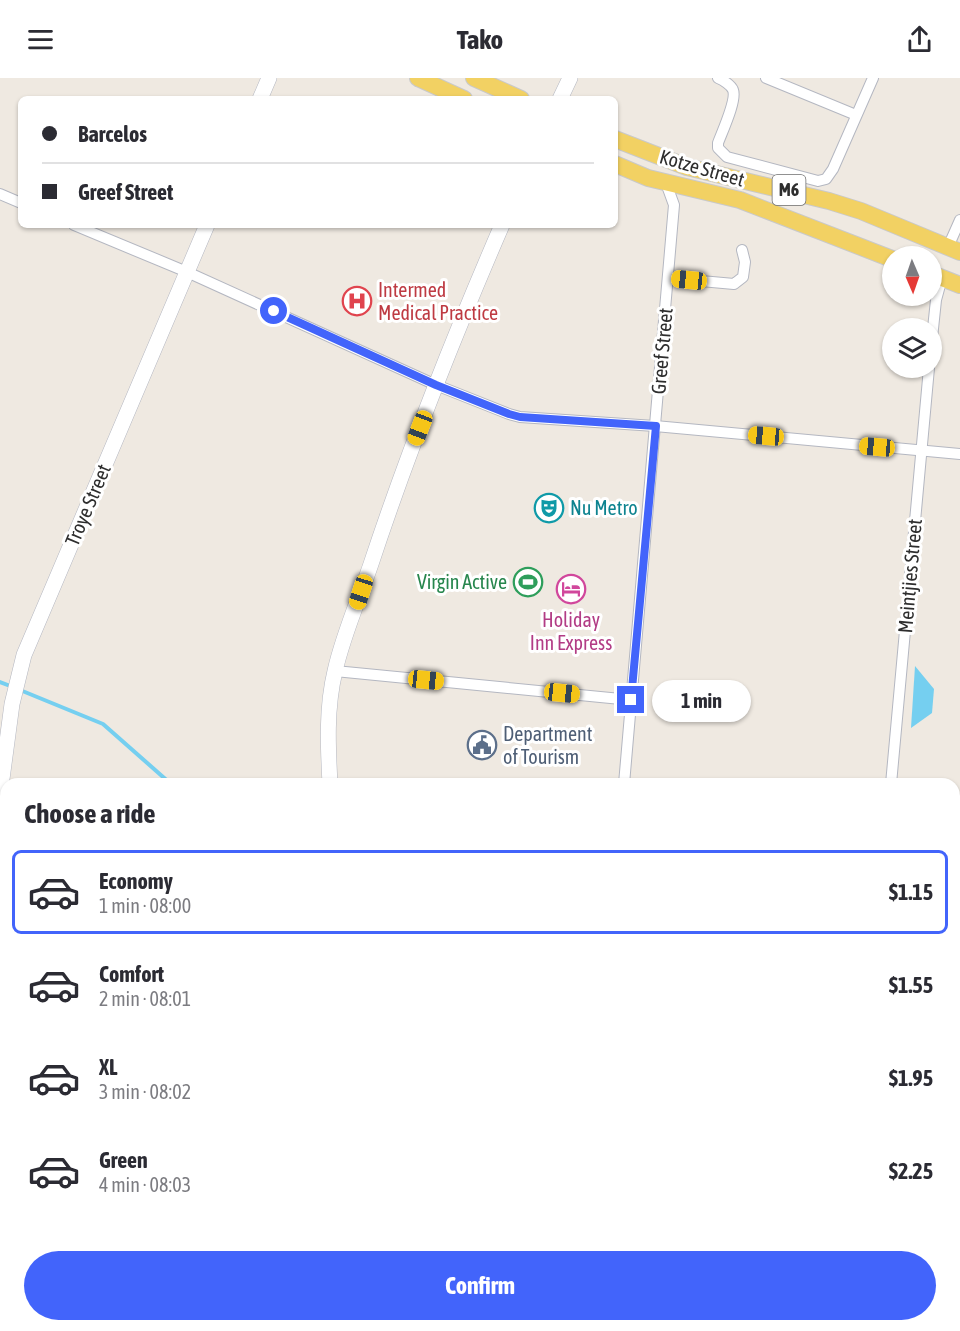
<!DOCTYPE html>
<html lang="en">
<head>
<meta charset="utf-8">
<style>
	body { margin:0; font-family:"Asap Condensed",sans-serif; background:#f7f7f7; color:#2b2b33; height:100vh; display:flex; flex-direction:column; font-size:22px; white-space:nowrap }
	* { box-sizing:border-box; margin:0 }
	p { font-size:20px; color:#7c7c81 }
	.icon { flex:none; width:33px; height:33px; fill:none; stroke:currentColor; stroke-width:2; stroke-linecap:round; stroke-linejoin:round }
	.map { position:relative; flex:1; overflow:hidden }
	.sheet { position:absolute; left:0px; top:700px; width:960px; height:554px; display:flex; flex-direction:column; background:#fff; border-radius:18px 18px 0 0; box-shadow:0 2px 4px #0004 }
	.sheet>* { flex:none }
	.guide { position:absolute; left:18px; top:18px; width:600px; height:132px; border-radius:9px; box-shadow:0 2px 4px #0004; display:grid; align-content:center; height:132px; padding:0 24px; background:#fff }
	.needle { width:39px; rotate:178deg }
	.buttons { position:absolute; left:882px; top:168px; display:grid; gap:12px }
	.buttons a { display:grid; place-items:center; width:60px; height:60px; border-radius:50%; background:#fff; box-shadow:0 2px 4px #0004; font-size:30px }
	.end { position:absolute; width:27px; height:27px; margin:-14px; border:8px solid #4264fb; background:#fff; box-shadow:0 0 0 3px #fff }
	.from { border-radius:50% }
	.bubble { position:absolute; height:42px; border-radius:21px; background:#fff; box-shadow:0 2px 4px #0004; font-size:20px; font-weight:700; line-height:42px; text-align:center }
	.car { position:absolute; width:18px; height:36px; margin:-18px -9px; border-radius:8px; box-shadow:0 0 4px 2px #0007; background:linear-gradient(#f5c518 24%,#345 0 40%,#f5c518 0 76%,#345 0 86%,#f5c518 0) }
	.guide b { display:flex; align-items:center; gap:21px; height:57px; font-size:22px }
	.guide b+b { border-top:2px solid #e1e1e2 }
	.guide i { width:15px; height:15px; background:#2b2b33 }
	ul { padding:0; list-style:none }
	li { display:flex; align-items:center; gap:18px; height:84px; margin:0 12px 9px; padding:0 12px; border:3px solid transparent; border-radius:9px }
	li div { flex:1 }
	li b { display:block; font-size:22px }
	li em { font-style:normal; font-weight:700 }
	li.selected { border-color:#4264fb }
	li>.icon { width:54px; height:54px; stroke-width:1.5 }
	h2 { padding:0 24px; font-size:27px; line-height:72px }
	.button { display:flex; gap:12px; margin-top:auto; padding:12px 24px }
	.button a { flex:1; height:69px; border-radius:36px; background:#4264fb; color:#fff; font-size:24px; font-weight:700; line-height:69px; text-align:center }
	header { display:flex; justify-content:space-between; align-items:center; height:78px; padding:0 24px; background:#fff; font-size:27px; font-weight:700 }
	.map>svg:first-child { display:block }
</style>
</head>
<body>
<header><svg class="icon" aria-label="menu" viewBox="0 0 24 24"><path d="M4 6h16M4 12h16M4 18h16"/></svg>Tako<svg class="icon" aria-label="share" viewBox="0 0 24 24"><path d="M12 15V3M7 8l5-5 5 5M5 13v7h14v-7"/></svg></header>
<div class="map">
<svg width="960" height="1253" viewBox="0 0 960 1253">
	<rect width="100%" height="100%" fill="#efe9e1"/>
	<!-- green -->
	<g fill="#b6e59e">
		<rect x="954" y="910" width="6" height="118"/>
		<path d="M836,1248H913L909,1253H825Z"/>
	</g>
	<!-- water -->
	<path fill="#75cff0" d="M915,588L934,611L932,635L911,650Z"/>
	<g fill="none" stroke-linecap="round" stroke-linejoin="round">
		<!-- stream -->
		<g stroke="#75cff0" stroke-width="4">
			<path d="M0,604L13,609"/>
			<path d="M20,612L103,646L171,706"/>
			<path d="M954,1168L960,1156"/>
			<path d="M890,1253L894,1248"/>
		</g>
		<!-- street casing -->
		<g stroke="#b4b7c1" stroke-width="12">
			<g id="street">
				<path d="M718,0C723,2 731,7 733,12C737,22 722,54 718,65V70L727,79L818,103L826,101L833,91L873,0"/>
				<path d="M766,0L856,37"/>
				<path d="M0,116L21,125"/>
				<path d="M74,147L187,194L436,307L509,336L520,339L655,348L960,376"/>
				<path d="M948,169L960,142"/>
				<path d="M668,200L734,206L743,199L745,184L742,172"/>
				<path d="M932,260L936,222L942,200"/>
				<path d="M335,593L631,622"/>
				<path d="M624,706L674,127L666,105"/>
				<path d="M891,706L929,290"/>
			</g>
		</g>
		<!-- secondary casing -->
		<g stroke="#b4b7c1" stroke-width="16">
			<g id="secondary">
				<path d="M260,21L269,0"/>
				<path d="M560,21L570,0"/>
				<path d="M330,706C328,669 326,630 335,593C343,557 359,521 371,486C409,371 454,258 502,147"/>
				<path d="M0,716L12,626L24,577L207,147"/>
				<path d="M0,853H6"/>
				<path d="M0,867L6,868"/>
				<path d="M954,868L960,867"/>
				<path d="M0,951L3,981"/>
			</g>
		</g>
		<!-- primary casing -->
		<g stroke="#c9c9c9" stroke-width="18">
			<g id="primary">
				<path d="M418,0L464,21"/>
				<path d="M474,0L521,21"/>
				<path d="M615,61L687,89L829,123L861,133L960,174"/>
				<path d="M615,86L648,100L740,122L892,181"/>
				<path d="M932,196L960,207"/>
				<path d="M954,888H960"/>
				<path d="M3,981L6,1005"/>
				<path d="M954,1143L960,1140"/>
				<path d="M33,1248V1253"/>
				<path d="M394,1248L395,1253"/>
				<path d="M65,1253L109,1248"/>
			</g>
		</g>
		<!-- street -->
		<use href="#street" stroke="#fff" stroke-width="10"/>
		<!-- secondary -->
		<use href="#secondary" stroke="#fff" stroke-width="15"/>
		<!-- primary -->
		<use href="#primary" stroke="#f2d163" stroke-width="16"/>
	</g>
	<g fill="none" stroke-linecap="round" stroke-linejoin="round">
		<!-- route -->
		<path stroke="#4264fb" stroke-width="8" d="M274,233L436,307L509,336L520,339L656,348L631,622"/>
	</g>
	<!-- icons -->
	<defs>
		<g id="hospital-ring" transform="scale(1.5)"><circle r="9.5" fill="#fff" stroke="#e0444e" stroke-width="1.5"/><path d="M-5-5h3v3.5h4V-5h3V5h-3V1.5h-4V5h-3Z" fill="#e0444e"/></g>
		<g id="theatre-ring" transform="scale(1.5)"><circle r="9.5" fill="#fff" stroke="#0f9aa8" stroke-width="1.5"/><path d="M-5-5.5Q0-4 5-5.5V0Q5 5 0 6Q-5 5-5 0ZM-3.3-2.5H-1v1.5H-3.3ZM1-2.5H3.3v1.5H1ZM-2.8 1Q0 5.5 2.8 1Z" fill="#0f9aa8"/></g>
		<g id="stadium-ring" transform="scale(1.5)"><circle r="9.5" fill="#fff" stroke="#2e9e5b" stroke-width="1.5"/><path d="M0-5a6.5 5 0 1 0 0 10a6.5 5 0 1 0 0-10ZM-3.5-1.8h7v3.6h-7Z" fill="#2e9e5b"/></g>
		<g id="hotel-ring" transform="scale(1.5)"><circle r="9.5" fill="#fff" stroke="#d1479c" stroke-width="1.5"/><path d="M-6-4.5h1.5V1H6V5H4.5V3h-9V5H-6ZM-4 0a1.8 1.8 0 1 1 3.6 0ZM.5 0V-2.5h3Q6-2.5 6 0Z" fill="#d1479c"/></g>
		<g id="civic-ring" transform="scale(1.5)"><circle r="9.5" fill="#fff" stroke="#5c6f8a" stroke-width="1.5"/><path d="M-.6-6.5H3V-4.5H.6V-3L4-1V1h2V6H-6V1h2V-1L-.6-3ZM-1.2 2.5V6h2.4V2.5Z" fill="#5c6f8a"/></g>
	</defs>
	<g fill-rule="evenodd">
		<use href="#hospital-ring" x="357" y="223"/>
		<use href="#theatre-ring" x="549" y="430"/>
		<use href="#stadium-ring" x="528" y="504"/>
		<use href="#hotel-ring" x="571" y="511"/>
		<use href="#civic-ring" x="482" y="667"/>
	</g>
	<g text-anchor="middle" stroke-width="6" stroke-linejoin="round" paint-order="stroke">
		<!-- shield labels -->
		<rect fill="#fff" stroke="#6d6d6d" stroke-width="1.5" x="772.5" y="97" width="33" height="30" rx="4.5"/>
		<g font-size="18" font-weight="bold" fill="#2e2e2e">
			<text x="789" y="118">M6</text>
		</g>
		<!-- street labels -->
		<g font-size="20" fill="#2e2e2e" stroke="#fff">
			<text transform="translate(702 90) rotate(16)" y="7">Kotze Street</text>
			<text transform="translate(662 273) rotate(-85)" y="7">Greef Street</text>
			<text transform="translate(88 427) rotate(-67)" y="7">Troye Street</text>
			<text transform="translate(910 498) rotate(-85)" y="7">Meintjies Street</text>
		</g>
		<!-- health labels -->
		<g font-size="20" fill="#be3a42" stroke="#fff" text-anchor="start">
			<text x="378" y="219">Intermed<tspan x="378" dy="23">Medical Practice</tspan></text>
		</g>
		<!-- culture labels -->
		<g font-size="20" fill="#0d838f" stroke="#fff" text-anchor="start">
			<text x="570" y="437">Nu Metro</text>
		</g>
		<!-- leisure labels -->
		<g font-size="20" fill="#27864d" stroke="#fff" text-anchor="end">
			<text x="507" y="511">Virgin Active</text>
		</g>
		<!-- hotel labels -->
		<g font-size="20" fill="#b23c85" stroke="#fff">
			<text x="571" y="549">Holiday<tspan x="571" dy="23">Inn Express</tspan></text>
		</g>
		<!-- service labels -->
		<g font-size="20" fill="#4e5e75" stroke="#fff" text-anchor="start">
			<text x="503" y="663">Department<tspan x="503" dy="23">of Tourism</tspan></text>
		</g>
	</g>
</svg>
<div class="buttons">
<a><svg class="needle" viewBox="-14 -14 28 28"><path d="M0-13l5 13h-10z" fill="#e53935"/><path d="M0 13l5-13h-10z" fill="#7c7c81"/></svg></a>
<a><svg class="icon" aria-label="layers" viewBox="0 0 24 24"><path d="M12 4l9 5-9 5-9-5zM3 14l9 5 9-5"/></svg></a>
</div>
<i class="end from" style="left:274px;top:233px"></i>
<i class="end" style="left:631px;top:622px"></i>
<div class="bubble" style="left:652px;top:602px;width:99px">1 min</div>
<i class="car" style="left:689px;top:202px;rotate:276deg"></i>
<i class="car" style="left:420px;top:350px;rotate:201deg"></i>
<i class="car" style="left:766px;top:358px;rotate:275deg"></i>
<i class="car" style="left:877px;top:369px;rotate:275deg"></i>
<i class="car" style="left:361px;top:514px;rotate:198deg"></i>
<i class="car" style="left:426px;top:602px;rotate:96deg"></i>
<i class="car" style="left:562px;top:615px;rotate:96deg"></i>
<div class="guide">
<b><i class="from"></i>Barcelos</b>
<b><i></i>Greef Street</b>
</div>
<section class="sheet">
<h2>Choose a ride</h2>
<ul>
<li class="selected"><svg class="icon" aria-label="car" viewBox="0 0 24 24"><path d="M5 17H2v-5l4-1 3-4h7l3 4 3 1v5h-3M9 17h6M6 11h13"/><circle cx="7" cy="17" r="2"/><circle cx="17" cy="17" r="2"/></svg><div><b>Economy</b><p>1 min · 08:00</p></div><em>$1.15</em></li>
<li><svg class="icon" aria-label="car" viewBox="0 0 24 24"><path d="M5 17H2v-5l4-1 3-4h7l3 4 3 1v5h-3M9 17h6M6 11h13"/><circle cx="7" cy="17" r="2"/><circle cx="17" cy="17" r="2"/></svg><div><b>Comfort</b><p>2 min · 08:01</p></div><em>$1.55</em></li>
<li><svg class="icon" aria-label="car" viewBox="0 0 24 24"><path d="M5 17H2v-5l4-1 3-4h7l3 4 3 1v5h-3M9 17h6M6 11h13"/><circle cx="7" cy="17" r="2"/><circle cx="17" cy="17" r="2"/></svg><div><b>XL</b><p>3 min · 08:02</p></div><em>$1.95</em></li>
<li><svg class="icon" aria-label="car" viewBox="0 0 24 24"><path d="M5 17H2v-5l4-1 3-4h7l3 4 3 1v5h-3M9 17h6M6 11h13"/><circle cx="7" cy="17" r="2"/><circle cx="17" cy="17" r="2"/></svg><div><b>Green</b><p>4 min · 08:03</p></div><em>$2.25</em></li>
</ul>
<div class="button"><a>Confirm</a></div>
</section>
</div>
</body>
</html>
